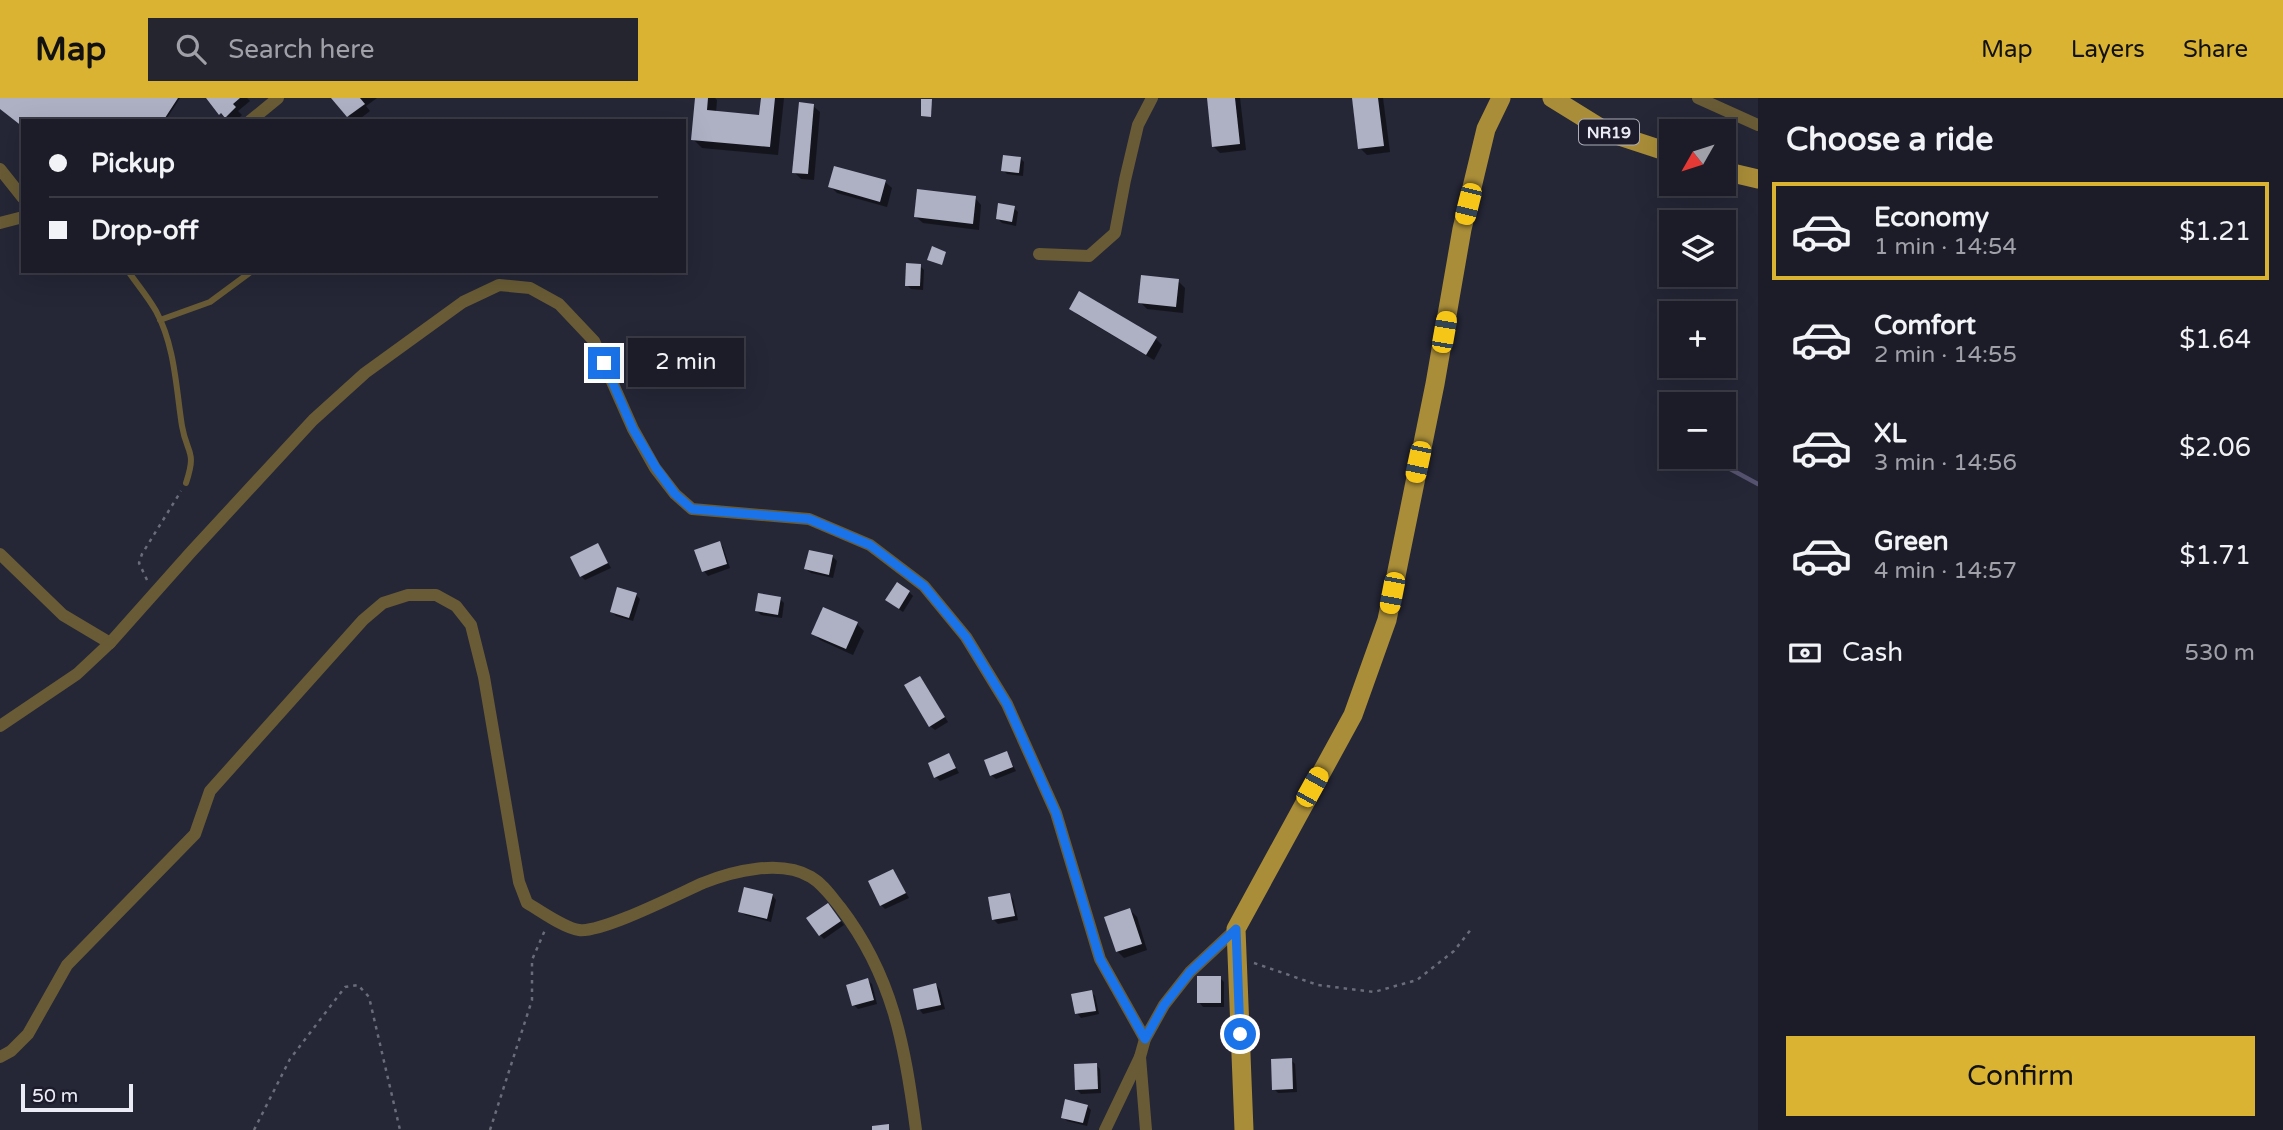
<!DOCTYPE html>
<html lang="en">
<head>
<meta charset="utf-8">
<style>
	body { margin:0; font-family:"Varela Round",sans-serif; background:#252530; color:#f1f3f6; height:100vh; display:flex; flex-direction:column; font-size:26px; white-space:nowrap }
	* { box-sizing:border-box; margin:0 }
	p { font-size:23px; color:#a0a1a8 }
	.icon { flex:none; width:38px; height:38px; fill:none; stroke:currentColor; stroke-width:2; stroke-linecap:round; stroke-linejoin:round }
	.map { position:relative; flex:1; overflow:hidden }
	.side { display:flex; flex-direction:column; background:#1c1c28; width:525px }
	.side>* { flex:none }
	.banner { position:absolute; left:21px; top:21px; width:665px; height:154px; border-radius:0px; box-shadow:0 7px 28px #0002,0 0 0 2px #3a3a45; display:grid; align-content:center; height:154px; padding:0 28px; background:#1c1c28 }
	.needle { width:46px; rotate:231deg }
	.buttons { position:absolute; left:1659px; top:21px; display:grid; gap:14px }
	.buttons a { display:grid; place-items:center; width:77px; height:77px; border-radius:0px; background:#1c1c28; box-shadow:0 7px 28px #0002,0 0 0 2px #3a3a45; font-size:35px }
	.scale { position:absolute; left:21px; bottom:18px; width:112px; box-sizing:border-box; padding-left:7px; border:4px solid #ebebf6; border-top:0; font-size:19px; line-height:24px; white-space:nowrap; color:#ebebf6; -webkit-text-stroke:5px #1c1c2c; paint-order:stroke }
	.end { position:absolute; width:32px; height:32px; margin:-16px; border:9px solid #1a73e8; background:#fff; box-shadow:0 0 0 4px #fff }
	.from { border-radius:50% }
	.bubble { position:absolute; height:49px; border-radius:0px; background:#1c1c28; box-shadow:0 7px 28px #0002,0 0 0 2px #3a3a45; font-size:23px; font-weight:600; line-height:49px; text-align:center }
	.car { position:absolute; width:21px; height:42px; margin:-21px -10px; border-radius:9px; box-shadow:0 0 5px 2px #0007; background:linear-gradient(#f5c518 24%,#345 0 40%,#f5c518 0 76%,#345 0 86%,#f5c518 0) }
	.banner b { display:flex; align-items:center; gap:24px; height:66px; font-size:26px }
	.banner b+b { border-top:2px solid #3a3a45 }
	.banner i { width:18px; height:18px; background:#f1f3f6 }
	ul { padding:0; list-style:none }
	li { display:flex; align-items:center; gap:21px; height:98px; margin:0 14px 10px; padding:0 14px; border:4px solid transparent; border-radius:0px }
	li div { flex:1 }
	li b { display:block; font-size:26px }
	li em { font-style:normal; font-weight:600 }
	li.current { border-color:#dab333 }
	li>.icon { width:63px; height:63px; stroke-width:1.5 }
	h2 { padding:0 28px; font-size:32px; line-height:84px }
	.pay { display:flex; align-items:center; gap:18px; height:77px; padding:0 28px; font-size:26px }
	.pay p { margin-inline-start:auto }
	.button { display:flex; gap:14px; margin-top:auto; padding:14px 28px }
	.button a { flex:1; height:80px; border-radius:0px; background:#dab333; color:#111; font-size:28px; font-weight:600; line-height:80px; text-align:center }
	header { display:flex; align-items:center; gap:42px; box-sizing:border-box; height:98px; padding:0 35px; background:#dab333; color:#111 }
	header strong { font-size:33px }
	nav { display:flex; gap:38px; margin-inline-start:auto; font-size:24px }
	.search { width:490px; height:63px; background:#252530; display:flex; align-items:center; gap:18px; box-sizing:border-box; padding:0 24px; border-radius:0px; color:#a0a1a8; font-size:26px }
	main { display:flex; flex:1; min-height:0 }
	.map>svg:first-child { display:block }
</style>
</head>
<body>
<header>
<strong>Map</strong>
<div class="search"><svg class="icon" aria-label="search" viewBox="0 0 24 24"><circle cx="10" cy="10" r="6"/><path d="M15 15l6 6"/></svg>Search here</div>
<nav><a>Map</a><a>Layers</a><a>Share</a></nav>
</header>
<main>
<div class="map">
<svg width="1758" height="1032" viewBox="0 0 1758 1032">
	<rect width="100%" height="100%" fill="#252636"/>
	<!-- shadow -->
	<g fill="#0007">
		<path d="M0,0H180L165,23H23L0,9Z"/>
		<path d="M208,0H247L250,3L238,13L242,17L236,23H227Z"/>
		<path d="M334,0H377L366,8L370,13L357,23H353Z"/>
		<path d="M697,0H715L717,2L716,15L760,19L762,0H784L778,57L702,50L693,41Z"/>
		<path d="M1208,0H1240L1246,52L1220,55L1213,48Z"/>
		<path d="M1353,0H1383L1390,54L1367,57L1360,50Z"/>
		<path d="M813,8L820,14L814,82L801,81L794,74Z"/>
		<path d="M1020,60L1024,64L1023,78L1007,76L1003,72Z"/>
		<path d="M885,84L892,90L887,109L837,95L830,88Z"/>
		<path d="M975,100L981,107L979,132L923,125L916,119Z"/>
		<path d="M1014,110L1018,114L1016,128L1002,125L998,121Z"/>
		<path d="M920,168L924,172L923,192L911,191L907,187Z"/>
		<path d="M1178,183L1185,190L1183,215L1147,211L1140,204Z"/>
		<path d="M1071,211L1156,241L1162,247L1154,262L1078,217Z"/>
		<path d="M719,445L723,449L730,470L708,478L704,473Z"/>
		<path d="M598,447L611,470L585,482L581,478Z"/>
		<path d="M833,459L837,463L833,480L811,475L806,471Z"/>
		<path d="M909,494L913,498L903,514L892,506Z"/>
		<path d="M636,497L640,501L633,523L616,518L612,514Z"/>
		<path d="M780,501L784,505L782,520L761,517L757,513Z"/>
		<path d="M857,526L864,533L853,557L820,542L814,536Z"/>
		<path d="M920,580L948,624L935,632L930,628Z"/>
		<path d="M1006,655L1016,673L996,681L991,677Z"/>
		<path d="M949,657L959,675L940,683L936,679Z"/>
		<path d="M893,773L909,800L885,811L881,807Z"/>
		<path d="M772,797L776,802L771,824L745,817L740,813Z"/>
		<path d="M1009,797L1013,801L1018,822L998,826L994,822Z"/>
		<path d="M832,811L844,827L824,841L820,837Z"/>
		<path d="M1130,812L1137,819L1147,852L1124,860L1117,853Z"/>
		<path d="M1220,880L1224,884V909H1203L1199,904Z"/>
		<path d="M867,882L872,886L877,906L858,911L854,907Z"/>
		<path d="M936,887L940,892L945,911L923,916L919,911Z"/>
		<path d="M1091,894L1095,898L1099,916L1081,920L1077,915Z"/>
		<path d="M1291,962L1295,966L1297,994L1278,995L1274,991Z"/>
		<path d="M1096,967L1100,971L1101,995L1081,996L1077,992Z"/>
		<path d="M1087,1008L1091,1012L1087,1028L1067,1023L1063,1019Z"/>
	</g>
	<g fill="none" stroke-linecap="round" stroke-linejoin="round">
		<!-- stream -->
		<g stroke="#55536f" stroke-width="4.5">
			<path d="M1664,331L1671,336"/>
			<path d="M1708,359L1758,386"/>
		</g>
	</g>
	<!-- building -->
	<g fill="#aeb0c4">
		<path d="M0,0H178L163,23H23V29L0,11Z"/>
		<path d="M206,0H240L233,6L236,9L225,20L221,15L219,17Z"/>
		<path d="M331,0H360L365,6L347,19Z"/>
		<path d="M695,0H708L707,12L759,17L761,0H775L770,49L691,42Z"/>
		<path d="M1207,0H1235L1240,46L1212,49Z"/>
		<path d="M1352,0H1378L1384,48L1358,51Z"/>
		<path d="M921,1H932L931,19L921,18Z"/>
		<path d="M799,4L814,6L808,76L792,75Z"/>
		<path d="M1003,57L1021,59L1019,75L1001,73Z"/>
		<path d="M834,68L886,82L880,104L828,89Z"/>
		<path d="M917,91L976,98L973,126L914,119Z"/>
		<path d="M998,105L1015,108L1012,124L996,121Z"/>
		<path d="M932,148L946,154L942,167L927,162Z"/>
		<path d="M906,165L921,166L920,188H905Z"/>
		<path d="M1141,177L1179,181L1176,209L1138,205Z"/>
		<path d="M1079,193L1157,239L1146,257L1069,211Z"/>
		<path d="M720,443L727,466L702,474L694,452Z"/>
		<path d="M598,445L608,465L580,479L570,459Z"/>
		<path d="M809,452L833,457L829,477L804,471Z"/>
		<path d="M897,484L910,493L899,511L885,502Z"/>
		<path d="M617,489L637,495L629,520L610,514Z"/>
		<path d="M758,495L781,499L778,517L755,513Z"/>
		<path d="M823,509L858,524L846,551L811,536Z"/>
		<path d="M920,578L945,619L929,629L904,587Z"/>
		<path d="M1007,653L1013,669L990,678L984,662Z"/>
		<path d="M949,655L956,670L934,680L928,665Z"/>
		<path d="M893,771L906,795L880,808L868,783Z"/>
		<path d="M744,789L773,796L767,821L738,814Z"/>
		<path d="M1010,795L1015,818L992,822L988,799Z"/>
		<path d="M828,805L841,823L819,838L806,820Z"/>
		<path d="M1130,810L1142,846L1116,854L1104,819Z"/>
		<rect x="1197" y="878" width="24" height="27"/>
		<path d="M868,880L874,902L852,908L846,887Z"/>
		<path d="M936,885L941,907L917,912L913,891Z"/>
		<path d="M1092,892L1096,913L1075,916L1071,896Z"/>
		<path d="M1292,960L1293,991L1272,992L1271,961Z"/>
		<path d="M1097,965L1098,991L1075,992L1074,966Z"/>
		<path d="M1065,1001L1088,1007L1083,1025L1061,1020Z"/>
		<path d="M889,1026V1032H872V1028Z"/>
	</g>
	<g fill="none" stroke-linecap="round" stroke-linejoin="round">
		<!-- path -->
		<g stroke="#6b6c7a" stroke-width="2.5" stroke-dasharray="3.5 5" stroke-linecap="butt">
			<path d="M147,482L139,465L142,456L181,393"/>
			<path d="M1254,865L1318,887L1374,894L1417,882L1454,853L1472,830"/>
			<path d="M254,1032L290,961L345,889L358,887L369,899L400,1032"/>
			<path d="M490,1032L532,902V862L545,832"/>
		</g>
		<!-- service -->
		<g stroke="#685b35" stroke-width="6">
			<path d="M128,173C137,186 148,199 156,213C175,248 176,290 182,328C187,357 197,352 186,385"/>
			<path d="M160,222L210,204L252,173"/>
		</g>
		<!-- minor -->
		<g stroke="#685b35" stroke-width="12">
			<path d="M1698,0L1758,27"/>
			<path d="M250,23L278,0"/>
			<path d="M0,71L23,100"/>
			<path d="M0,125L23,119"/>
			<path d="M1039,156L1089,158L1115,135L1125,82L1138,27L1152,0"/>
			<path d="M0,456L63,517L110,545L191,454L313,322L365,275L463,204L499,187L530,190L559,206L594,243L633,331L655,370L675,396L692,411L809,421L870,447L924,488L966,539L1007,606L1056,715L1100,861L1145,941"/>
			<path d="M0,628L77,576L110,545"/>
			<path d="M0,959L11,953L28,936L67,867L195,736L210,693L363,522L383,505L408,497H436L456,508L471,527L484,579L519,784L527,805C541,813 564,830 579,832C602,835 678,796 703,785C733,773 781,761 811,779C823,786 831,798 840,809C893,878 905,948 916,1032"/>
			<path d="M1140,959L1146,1032"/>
			<path d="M1105,1032L1140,959L1145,941L1164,907L1190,874L1236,831"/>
		</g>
		<!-- primary -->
		<g stroke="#a98d39" stroke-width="19">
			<path d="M1552,0L1607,34L1671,55"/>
			<path d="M1724,73L1758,81"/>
			<path d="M1244,1032L1236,831L1353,617L1387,522L1435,286L1462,131L1486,31L1501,0"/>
		</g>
	</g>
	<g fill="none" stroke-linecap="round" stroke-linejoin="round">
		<!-- route -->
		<path stroke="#1a73e8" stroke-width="9" d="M604,265L633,331L656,370L675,396L692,411L809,421L870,447L924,488L966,539L1007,606L1056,715L1100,861L1145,941L1164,907L1190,874L1236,831L1240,936"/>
	</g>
	<g text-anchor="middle" stroke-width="7" stroke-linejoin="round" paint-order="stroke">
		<!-- shield labels -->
		<rect fill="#1c1c2c" stroke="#adadb9" stroke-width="2" x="1579" y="21.5" width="60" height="25" rx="5"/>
		<g font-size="16" font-weight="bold" fill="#ebebf6">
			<text x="1609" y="40">NR19</text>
		</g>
	</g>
</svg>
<div class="buttons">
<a><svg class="needle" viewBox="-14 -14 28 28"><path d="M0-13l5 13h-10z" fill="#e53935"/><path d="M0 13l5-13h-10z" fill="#a0a1a8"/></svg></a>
<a><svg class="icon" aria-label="layers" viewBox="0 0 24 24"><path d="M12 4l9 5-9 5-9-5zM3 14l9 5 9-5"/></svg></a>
<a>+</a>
<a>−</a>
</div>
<div class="scale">50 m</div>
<i class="end from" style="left:1240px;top:936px"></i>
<i class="end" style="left:604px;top:265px"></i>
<div class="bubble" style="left:628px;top:240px;width:116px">2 min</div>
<i class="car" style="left:1468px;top:106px;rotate:194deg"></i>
<i class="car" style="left:1444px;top:234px;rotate:10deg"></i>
<i class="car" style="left:1418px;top:364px;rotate:192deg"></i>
<i class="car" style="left:1392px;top:495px;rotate:191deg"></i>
<i class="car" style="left:1312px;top:689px;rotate:29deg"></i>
<div class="banner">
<b><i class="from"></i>Pickup</b>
<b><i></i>Drop-off</b>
</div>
</div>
<section class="side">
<h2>Choose a ride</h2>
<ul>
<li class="current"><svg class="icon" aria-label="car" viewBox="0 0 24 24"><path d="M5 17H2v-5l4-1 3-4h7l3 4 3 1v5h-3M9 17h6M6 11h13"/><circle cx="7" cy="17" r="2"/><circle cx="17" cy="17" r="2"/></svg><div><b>Economy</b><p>1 min · 14:54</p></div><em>$1.21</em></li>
<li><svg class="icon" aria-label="car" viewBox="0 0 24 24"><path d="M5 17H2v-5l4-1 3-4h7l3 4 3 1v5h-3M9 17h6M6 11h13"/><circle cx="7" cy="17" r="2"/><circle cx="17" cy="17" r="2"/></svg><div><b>Comfort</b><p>2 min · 14:55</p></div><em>$1.64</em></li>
<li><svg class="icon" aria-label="car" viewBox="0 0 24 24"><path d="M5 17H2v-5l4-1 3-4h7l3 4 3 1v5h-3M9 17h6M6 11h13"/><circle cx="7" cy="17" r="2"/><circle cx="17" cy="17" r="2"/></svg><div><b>XL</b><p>3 min · 14:56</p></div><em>$2.06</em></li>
<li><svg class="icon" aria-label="car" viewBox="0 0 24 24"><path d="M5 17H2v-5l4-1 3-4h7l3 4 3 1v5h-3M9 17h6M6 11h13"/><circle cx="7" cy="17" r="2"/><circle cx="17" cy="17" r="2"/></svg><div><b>Green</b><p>4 min · 14:57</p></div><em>$1.71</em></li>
</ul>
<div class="pay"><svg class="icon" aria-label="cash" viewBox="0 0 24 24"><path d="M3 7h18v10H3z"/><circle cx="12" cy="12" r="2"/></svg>Cash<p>530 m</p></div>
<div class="button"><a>Confirm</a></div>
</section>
</main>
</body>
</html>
